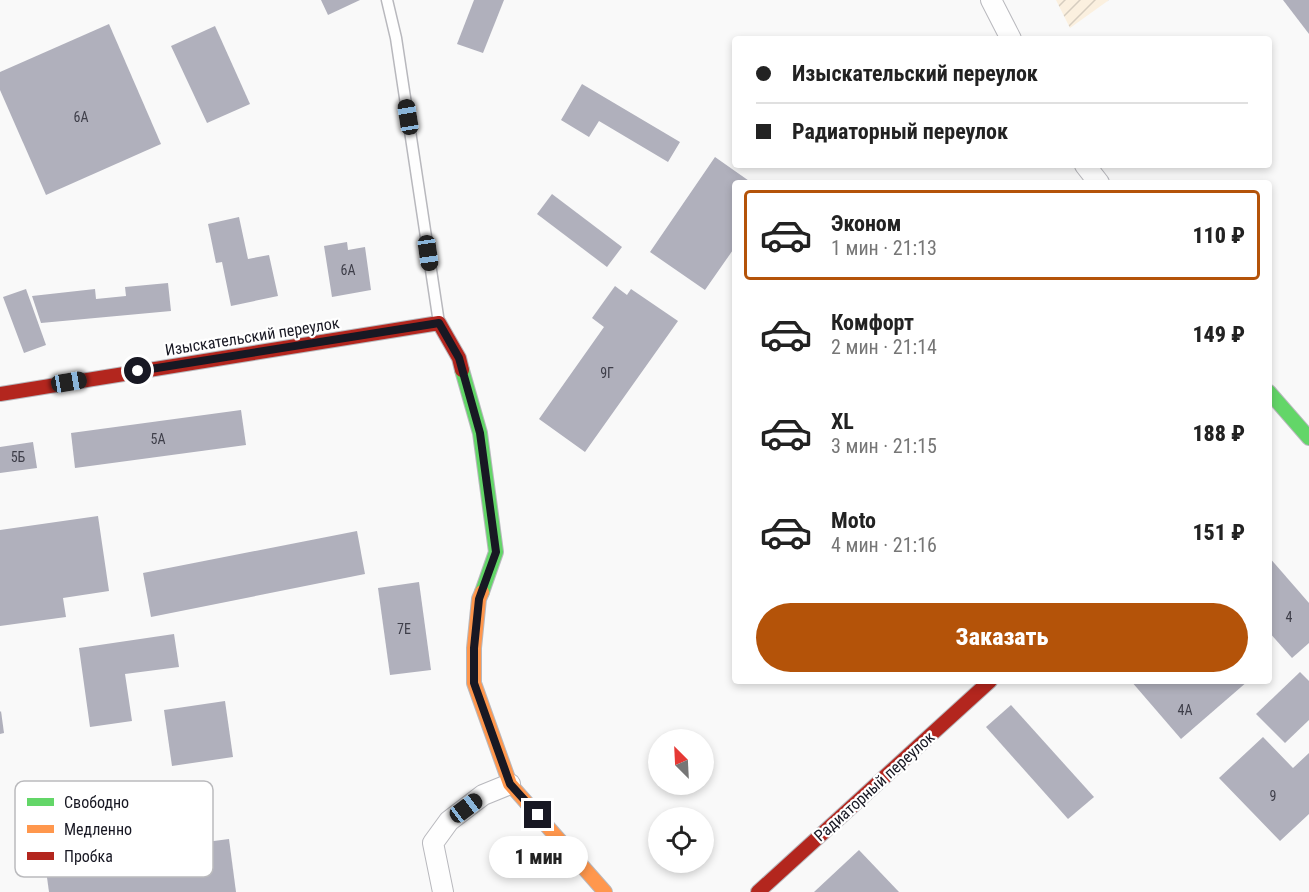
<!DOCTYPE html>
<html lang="ru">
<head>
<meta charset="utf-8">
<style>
	body { margin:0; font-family:"Roboto Condensed",sans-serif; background:#f6f6f6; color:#222; height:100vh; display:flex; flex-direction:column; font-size:22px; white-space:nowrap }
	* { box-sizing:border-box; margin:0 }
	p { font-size:20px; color:#767676 }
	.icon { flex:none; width:33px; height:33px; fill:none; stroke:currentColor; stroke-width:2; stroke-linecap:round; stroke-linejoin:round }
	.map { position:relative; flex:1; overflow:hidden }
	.details { position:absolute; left:732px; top:180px; width:540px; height:504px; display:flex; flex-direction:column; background:#fff; border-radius:6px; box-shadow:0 3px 9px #0003 }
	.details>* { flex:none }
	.hud { position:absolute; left:732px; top:36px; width:540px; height:132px; border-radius:6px; box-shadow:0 3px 9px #0003; display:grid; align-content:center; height:132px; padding:0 24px; background:#fff }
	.needle { width:39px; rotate:336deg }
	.buttons { position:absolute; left:648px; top:729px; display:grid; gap:12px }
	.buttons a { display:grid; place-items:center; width:66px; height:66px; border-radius:50%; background:#fff; box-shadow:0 3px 9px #0003; font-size:30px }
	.end { position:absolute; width:27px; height:27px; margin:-14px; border:8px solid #181823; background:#fff; box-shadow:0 0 0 3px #fff }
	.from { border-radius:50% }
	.bubble { position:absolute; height:42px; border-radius:21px; background:#fff; box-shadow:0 3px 9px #0003; font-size:20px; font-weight:800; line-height:42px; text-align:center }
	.car { position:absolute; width:18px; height:36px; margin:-18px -9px; border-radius:8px; box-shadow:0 0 4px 2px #0007; background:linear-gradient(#222 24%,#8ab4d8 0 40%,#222 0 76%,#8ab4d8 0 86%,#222 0) }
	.hud b { display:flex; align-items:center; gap:21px; height:57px; font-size:22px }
	.hud b+b { border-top:2px solid #e0e0e0 }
	.hud i { width:15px; height:15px; background:#222 }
	ul { padding:10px 0 0; list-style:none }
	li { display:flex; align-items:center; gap:18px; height:90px; margin:0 12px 9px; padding:0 12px; border:3px solid transparent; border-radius:6px }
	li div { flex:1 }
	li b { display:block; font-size:22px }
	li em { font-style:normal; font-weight:800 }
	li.on { border-color:#b45309 }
	li>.icon { width:54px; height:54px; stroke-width:1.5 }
	.cta { display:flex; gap:12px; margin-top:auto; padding:12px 24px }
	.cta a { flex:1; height:69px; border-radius:36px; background:#b45309; color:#fff; font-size:24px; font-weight:800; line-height:69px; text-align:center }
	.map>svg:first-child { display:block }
</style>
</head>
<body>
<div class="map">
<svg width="1309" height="892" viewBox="0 0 1309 892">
	<defs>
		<pattern id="garden-furrows" width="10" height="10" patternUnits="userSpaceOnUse" patternTransform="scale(1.5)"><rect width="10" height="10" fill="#fbf0df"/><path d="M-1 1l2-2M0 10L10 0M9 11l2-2" fill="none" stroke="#d6cdbf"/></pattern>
	</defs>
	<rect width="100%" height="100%" fill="#f9f9f9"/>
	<!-- garden -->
	<path fill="url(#garden-furrows)" d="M1056,0H1109L1070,28Z"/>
	<!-- building -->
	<g fill="#b0b0bc">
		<path d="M321,0H360L328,15Z"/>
		<path d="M474,0H504L483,53L457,44Z"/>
		<path d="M1283,0H1309V34Z"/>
		<path d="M109,24L161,144L46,195L0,90V72Z"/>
		<path d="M215,26L250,104L207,123L171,46Z"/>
		<path d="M582,84L680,142L668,162L599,121L589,137L561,120Z"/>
		<path d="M715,157L752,183H735V247L705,290L650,252Z"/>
		<path d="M552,194L622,247L607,267L537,214Z"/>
		<path d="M239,217L248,259L269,255L278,296L231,306L222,262L216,263L208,224Z"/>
		<path d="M347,242L348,250L365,247L371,290L332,297L324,246Z"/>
		<path d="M168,283L171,311L41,323L32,296L95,289L96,299L126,296L125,287Z"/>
		<path d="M615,286L627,295L631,289L678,321L585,452L539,419L604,327L592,318Z"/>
		<path d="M26,289L46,345L24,353L3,297Z"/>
		<path d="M241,410L246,445L75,468L71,433Z"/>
		<path d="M33,442L37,468L0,473V447Z"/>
		<path d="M98,516L109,591L63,598L66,617L0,626V530Z"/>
		<path d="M357,531L365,574L151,617L143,573Z"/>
		<path d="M1269,557L1309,603V643L1292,658L1269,632Z"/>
		<path d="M419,582L431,670L390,675L378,588Z"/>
		<path d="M174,634L179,667L125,674L132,721L90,727L79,648Z"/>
		<path d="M1300,672L1309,681V720L1285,743L1256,714Z"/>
		<path d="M1131,681H1248L1181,739Z"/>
		<path d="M225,701L233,757L172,766L164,710Z"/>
		<path d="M1011,705L1094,797L1068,819L986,727Z"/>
		<path d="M1,711L4,733L0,734V712Z"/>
		<path d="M1263,737L1293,768L1309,753V814L1280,841L1219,778Z"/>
		<path d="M229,839L236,892H49L45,863Z"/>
		<path d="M859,850L899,892H814Z"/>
	</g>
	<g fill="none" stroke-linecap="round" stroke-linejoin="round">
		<!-- lane casing -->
		<g stroke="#b8b8bd" stroke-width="13">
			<path id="lane" d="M387,0L396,38L439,323"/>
		</g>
		<!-- street casing -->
		<g stroke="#b8b8bd" stroke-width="22">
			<g id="street">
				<path d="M991,0L1011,39"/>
				<path d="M1085,165L1099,183"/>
				<path d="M443,892L433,843L449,821L483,795L510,784"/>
			</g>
		</g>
		<!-- fast casing -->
		<g stroke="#b8b8bd" stroke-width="16">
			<g id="fast">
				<path d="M462,370L480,433L496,552L482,592"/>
				<path d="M1269,392L1309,438"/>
			</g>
		</g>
		<!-- slow casing -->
		<g stroke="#b8b8bd" stroke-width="16">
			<path id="slow" d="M482,592L479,599L474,648V683L510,784L605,892"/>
		</g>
		<!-- jam casing -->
		<g stroke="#b8b8bd" stroke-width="16">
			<g id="jam">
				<path d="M0,394L439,323L459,358L462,370"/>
				<path d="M758,892L990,681"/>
			</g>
		</g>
		<!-- lane -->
		<use href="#lane" stroke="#fefefe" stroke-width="10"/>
		<!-- street -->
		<use href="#street" stroke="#fefefe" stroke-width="20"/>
		<!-- fast -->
		<use href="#fast" stroke="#63d668" stroke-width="14"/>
		<!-- slow -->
		<use href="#slow" stroke="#ff974d" stroke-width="14"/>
		<!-- jam -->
		<use href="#jam" stroke="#b3261e" stroke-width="14"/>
	</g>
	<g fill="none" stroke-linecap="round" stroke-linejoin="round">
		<!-- route -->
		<path stroke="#181823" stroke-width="8" d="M138,371L439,323L459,358L480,433L496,552L479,599L474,648V683L510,784L538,815"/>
	</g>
	<g text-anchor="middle" stroke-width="4.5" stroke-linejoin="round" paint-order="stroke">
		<!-- number labels -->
		<g font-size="14" fill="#3e3e49">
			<text x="81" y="122">6А</text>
			<text x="348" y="275">6А</text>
			<text x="607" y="378">9Г</text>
			<text x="158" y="444">5А</text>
			<text x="18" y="462">5Б</text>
			<text x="1289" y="622">4</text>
			<text x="404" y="634">7Е</text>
			<text x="1185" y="715">4А</text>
			<text x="1273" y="801">9</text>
		</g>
		<!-- street labels -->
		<g font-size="16" fill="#181823" stroke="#fff">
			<text transform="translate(252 336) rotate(-9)" y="6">Изыскательский переулок</text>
			<text transform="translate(874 786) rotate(-42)" y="6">Радиаторный переулок</text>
		</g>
	</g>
	<!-- legend -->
	<rect x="15" y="781" width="198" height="96" rx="9" fill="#fff" stroke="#bababd" stroke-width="1.5"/>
	<rect x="27" y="798" width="27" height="8" fill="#63d668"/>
	<rect x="27" y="825" width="27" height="8" fill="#ff974d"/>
	<rect x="27" y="852" width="27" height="8" fill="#b3261e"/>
	<g font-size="16" fill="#181823">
		<text x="64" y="808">Свободно</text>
		<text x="64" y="835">Медленно</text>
		<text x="64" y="862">Пробка</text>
	</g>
</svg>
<div class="buttons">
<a><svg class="needle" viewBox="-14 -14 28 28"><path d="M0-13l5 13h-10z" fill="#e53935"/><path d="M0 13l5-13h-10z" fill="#767676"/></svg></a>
<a><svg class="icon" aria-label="locate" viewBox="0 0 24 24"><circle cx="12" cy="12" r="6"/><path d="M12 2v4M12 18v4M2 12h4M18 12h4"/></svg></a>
</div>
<i class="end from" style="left:138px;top:371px"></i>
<i class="end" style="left:538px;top:815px"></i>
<div class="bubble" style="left:489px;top:836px;width:99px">1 мин</div>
<i class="car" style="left:408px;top:117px;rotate:351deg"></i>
<i class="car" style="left:428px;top:253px;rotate:172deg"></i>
<i class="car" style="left:69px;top:382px;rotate:81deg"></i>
<i class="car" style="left:466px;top:808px;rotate:53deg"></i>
<div class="hud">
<b><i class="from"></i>Изыскательский переулок</b>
<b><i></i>Радиаторный переулок</b>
</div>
<section class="details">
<ul>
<li class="on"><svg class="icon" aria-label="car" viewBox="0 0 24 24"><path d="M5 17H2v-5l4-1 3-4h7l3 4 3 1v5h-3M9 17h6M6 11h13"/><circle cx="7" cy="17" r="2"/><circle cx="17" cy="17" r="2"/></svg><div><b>Эконом</b><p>1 мин · 21:13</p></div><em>110 ₽</em></li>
<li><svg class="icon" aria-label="car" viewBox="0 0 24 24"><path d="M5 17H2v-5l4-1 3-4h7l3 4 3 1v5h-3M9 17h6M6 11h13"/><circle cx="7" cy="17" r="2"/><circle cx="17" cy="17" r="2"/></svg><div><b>Комфорт</b><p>2 мин · 21:14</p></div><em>149 ₽</em></li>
<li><svg class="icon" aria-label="car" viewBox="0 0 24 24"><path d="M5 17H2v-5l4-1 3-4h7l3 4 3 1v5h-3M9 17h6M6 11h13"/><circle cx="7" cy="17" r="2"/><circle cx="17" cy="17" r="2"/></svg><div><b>XL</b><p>3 мин · 21:15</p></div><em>188 ₽</em></li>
<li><svg class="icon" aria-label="car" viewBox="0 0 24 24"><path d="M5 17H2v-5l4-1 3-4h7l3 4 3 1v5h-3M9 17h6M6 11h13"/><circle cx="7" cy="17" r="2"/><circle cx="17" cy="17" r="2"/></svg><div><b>Moto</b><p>4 мин · 21:16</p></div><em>151 ₽</em></li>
</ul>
<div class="cta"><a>Заказать</a></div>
</section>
</div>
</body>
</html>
